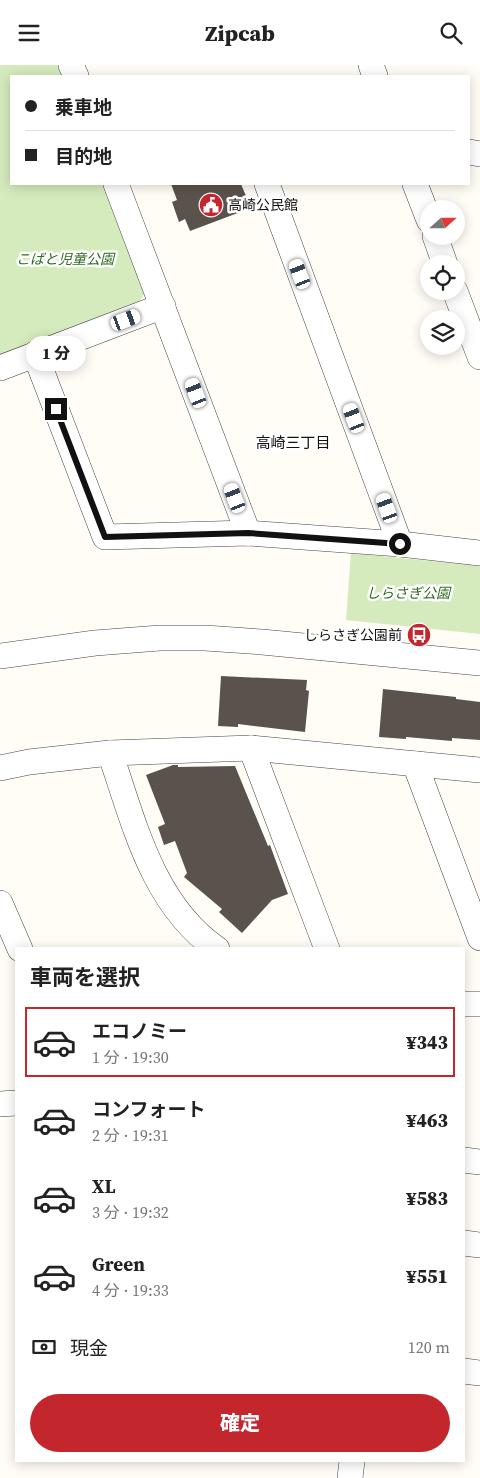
<!DOCTYPE html>
<html lang="ja">
<head>
<meta charset="utf-8">
<style>
	body { margin:0; font-family:"Source Serif 4","Noto Sans JP",serif; background:#f6f6f6; color:#222; height:100vh; display:flex; flex-direction:column; font-size:19px; white-space:nowrap }
	* { box-sizing:border-box; margin:0 }
	p { font-size:16px; color:#767676 }
	.icon { flex:none; width:28px; height:28px; fill:none; stroke:currentColor; stroke-width:2; stroke-linecap:round; stroke-linejoin:round }
	.map { position:relative; flex:1; overflow:hidden }
	.sheet { position:absolute; left:15px; top:882px; width:450px; height:515px; display:flex; flex-direction:column; background:#fff; border-radius:0px; box-shadow:0 2px 12px #0003 }
	.sheet>* { flex:none }
	.hud { position:absolute; left:10px; top:10px; width:460px; height:110px; border-radius:0px; box-shadow:0 2px 12px #0003; display:grid; align-content:center; height:110px; padding:0 15px; background:#fff }
	.needle { width:32px; rotate:69deg }
	.tools { position:absolute; left:420px; top:135px; display:grid; gap:10px }
	.tools a { display:grid; place-items:center; width:45px; height:45px; border-radius:50%; background:#fff; box-shadow:0 2px 12px #0003; font-size:25px }
	.end { position:absolute; width:22px; height:22px; margin:-11px; border:6px solid #111; background:#fff; box-shadow:0 0 0 2px #fff }
	.from { border-radius:50% }
	.bubble { position:absolute; height:35px; border-radius:18px; background:#fff; box-shadow:0 2px 12px #0003; font-size:16px; font-weight:800; line-height:35px; text-align:center }
	.car { position:absolute; width:15px; height:30px; margin:-15px -8px; border-radius:6px; box-shadow:0 0 4px 1px #0007; background:linear-gradient(#fff 24%,#345 0 40%,#fff 0 76%,#345 0 86%,#fff 0) }
	.hud b { display:flex; align-items:center; gap:18px; height:48px; font-size:19px }
	.hud b+b { border-top:1px solid #e0e0e0 }
	.hud i { width:12px; height:12px; background:#222 }
	ul { padding:0; list-style:none }
	li { display:flex; align-items:center; gap:15px; height:70px; margin:0 10px 8px; padding:0 5px; border:2px solid transparent; border-radius:0px }
	li div { flex:1 }
	li b { display:block; font-size:19px }
	li em { font-style:normal; font-weight:800 }
	li.current { border-color:#c4262e }
	li>.icon { width:45px; height:45px; stroke-width:1.5 }
	h2 { padding:0 15px; font-size:22px; line-height:60px }
	.pay { display:flex; align-items:center; gap:12px; height:55px; padding:0 15px; font-size:19px }
	.pay p { margin-inline-start:auto }
	.primary-button { display:flex; gap:10px; margin-top:auto; padding:10px 15px }
	.primary-button a { flex:1; height:58px; border-radius:30px; background:#c4262e; color:#fff; font-size:20px; font-weight:800; line-height:58px; text-align:center }
	header { display:flex; justify-content:space-between; align-items:center; height:65px; padding:0 15px; background:#fff; font-size:22px; font-weight:800 }
	.map>svg:first-child { display:block }
</style>
</head>
<body>
<header><svg class="icon" aria-label="menu" viewBox="0 0 24 24"><path d="M4 6h16M4 12h16M4 18h16"/></svg>Zipcab<svg class="icon" aria-label="search" viewBox="0 0 24 24"><circle cx="10" cy="10" r="6"/><path d="M15 15l6 6"/></svg></header>
<div class="map">
<svg width="480" height="1413" viewBox="0 0 480 1413">
	<rect width="100%" height="100%" fill="#fffdf5"/>
	<!-- green -->
	<g fill="#d5ebbd">
		<path d="M0,0H62L67,11H11V119H107L147,225L139,237L0,290Z"/>
		<path d="M351,488L480,501V569L346,555Z"/>
	</g>
	<!-- building -->
	<g fill="#5a524d">
		<path d="M171,119H241L251,143L190,166L185,154L179,157L172,137L177,135Z"/>
		<path d="M221,611L307,615L306,625L309,626L305,667L238,659V662L218,661Z"/>
		<path d="M383,624L456,632V634L480,637V675L452,673V676L406,672V674L379,672Z"/>
		<path d="M173,700H178V702L235,701L268,781L270,780L288,829L272,835L242,868L219,847L222,844L184,812L187,808L175,776L164,780L158,762L165,759L146,710Z"/>
	</g>
	<g fill="none" stroke-linecap="round" stroke-linejoin="round">
		<!-- minor casing -->
		<g stroke="#444" stroke-width="26">
			<g id="minor">
				<path d="M71,0L76,11"/>
				<path d="M371,0L375,11"/>
				<path d="M469,87L480,89"/>
				<path d="M116,119L248,468"/>
				<path d="M267,119L400,479"/>
				<path d="M415,119L429,155"/>
				<path d="M435,171L445,199"/>
				<path d="M455,226L480,292"/>
				<path d="M35,289L105,472L248,468L400,479L480,488"/>
				<path d="M0,303L163,241"/>
				<path d="M0,591L95,578L160,573H205L262,577L480,598"/>
				<path d="M251,683L327,884"/>
				<path d="M110,688C134,757 152,839 217,884"/>
				<path d="M415,699L480,873"/>
				<path d="M0,703L29,697L110,688L251,683L480,705"/>
				<path d="M0,838L20,884"/>
				<path d="M464,939H480"/>
				<path d="M0,1039L16,1038"/>
				<path d="M464,1095L480,1097"/>
				<path d="M464,1178L480,1180"/>
				<path d="M464,1306L480,1308"/>
				<path d="M350,1413L352,1396"/>
			</g>
		</g>
		<!-- minor -->
		<use href="#minor" stroke="#fff" stroke-width="25"/>
	</g>
	<g fill="none" stroke-linecap="round" stroke-linejoin="round">
		<!-- route -->
		<path stroke="#111" stroke-width="6" d="M56,344L105,472L248,468L400,479"/>
	</g>
	<!-- icons -->
	<defs>
		<g id="civic-disc" transform="scale(1.25)"><circle r="9.5" fill="#c4262e" stroke="#fff"/><path d="M-.6-6.5H3V-4.5H.6V-3L4-1V1h2V6H-6V1h2V-1L-.6-3ZM-1.2 2.5V6h2.4V2.5Z" fill="#fff"/></g>
		<g id="bus-disc" transform="scale(1.25)"><circle r="9.5" fill="#c4262e" stroke="#fff"/><path d="M-5-6H5V4H4V6H2V4H-2V6H-4V4H-5ZM-3.5-4V0h7V-4ZM-3.5 1.2v1.5H-2V1.2ZM2 1.2v1.5H3.5V1.2Z" fill="#fff"/></g>
	</defs>
	<g fill-rule="evenodd">
		<use href="#civic-disc" x="211" y="140"/>
		<use href="#bus-disc" x="419" y="570"/>
	</g>
	<g text-anchor="middle" stroke-width="5" stroke-linejoin="round" paint-order="stroke">
		<!-- poi labels -->
		<g font-size="14" fill="#111" stroke="#fff" text-anchor="start">
			<text x="228" y="145">高崎公民館</text>
			<text x="402" y="575" text-anchor="end">しらさぎ公園前</text>
		</g>
		<!-- park labels -->
		<g font-size="14" font-style="italic" fill="#2f6b1f" stroke="#fff">
			<text x="65" y="199">こばと児童公園</text>
			<text x="408" y="533">しらさぎ公園</text>
		</g>
		<!-- neighbourhood labels -->
		<g font-size="15" fill="#111" stroke="#fff">
			<text x="293" y="383">高崎三丁目</text>
		</g>
	</g>
</svg>
<div class="tools">
<a><svg class="needle" viewBox="-14 -14 28 28"><path d="M0-13l5 13h-10z" fill="#e53935"/><path d="M0 13l5-13h-10z" fill="#767676"/></svg></a>
<a><svg class="icon" aria-label="locate" viewBox="0 0 24 24"><circle cx="12" cy="12" r="6"/><path d="M12 2v4M12 18v4M2 12h4M18 12h4"/></svg></a>
<a><svg class="icon" aria-label="layers" viewBox="0 0 24 24"><path d="M12 4l9 5-9 5-9-5zM3 14l9 5 9-5"/></svg></a>
</div>
<i class="end from" style="left:400px;top:479px"></i>
<i class="end" style="left:56px;top:344px"></i>
<div class="bubble" style="left:26px;top:271px;width:60px">1 分</div>
<i class="car" style="left:300px;top:209px;rotate:339deg"></i>
<i class="car" style="left:126px;top:255px;rotate:69deg"></i>
<i class="car" style="left:196px;top:328px;rotate:339deg"></i>
<i class="car" style="left:354px;top:353px;rotate:339deg"></i>
<i class="car" style="left:235px;top:433px;rotate:339deg"></i>
<i class="car" style="left:387px;top:443px;rotate:340deg"></i>
<div class="hud">
<b><i class="from"></i>乗車地</b>
<b><i></i>目的地</b>
</div>
<section class="sheet">
<h2>車両を選択</h2>
<ul>
<li class="current"><svg class="icon" aria-label="car" viewBox="0 0 24 24"><path d="M5 17H2v-5l4-1 3-4h7l3 4 3 1v5h-3M9 17h6M6 11h13"/><circle cx="7" cy="17" r="2"/><circle cx="17" cy="17" r="2"/></svg><div><b>エコノミー</b><p>1 分 · 19:30</p></div><em>¥343</em></li>
<li><svg class="icon" aria-label="car" viewBox="0 0 24 24"><path d="M5 17H2v-5l4-1 3-4h7l3 4 3 1v5h-3M9 17h6M6 11h13"/><circle cx="7" cy="17" r="2"/><circle cx="17" cy="17" r="2"/></svg><div><b>コンフォート</b><p>2 分 · 19:31</p></div><em>¥463</em></li>
<li><svg class="icon" aria-label="car" viewBox="0 0 24 24"><path d="M5 17H2v-5l4-1 3-4h7l3 4 3 1v5h-3M9 17h6M6 11h13"/><circle cx="7" cy="17" r="2"/><circle cx="17" cy="17" r="2"/></svg><div><b>XL</b><p>3 分 · 19:32</p></div><em>¥583</em></li>
<li><svg class="icon" aria-label="car" viewBox="0 0 24 24"><path d="M5 17H2v-5l4-1 3-4h7l3 4 3 1v5h-3M9 17h6M6 11h13"/><circle cx="7" cy="17" r="2"/><circle cx="17" cy="17" r="2"/></svg><div><b>Green</b><p>4 分 · 19:33</p></div><em>¥551</em></li>
</ul>
<div class="pay"><svg class="icon" aria-label="cash" viewBox="0 0 24 24"><path d="M3 7h18v10H3z"/><circle cx="12" cy="12" r="2"/></svg>現金<p>120 m</p></div>
<div class="primary-button"><a>確定</a></div>
</section>
</div>
</body>
</html>
